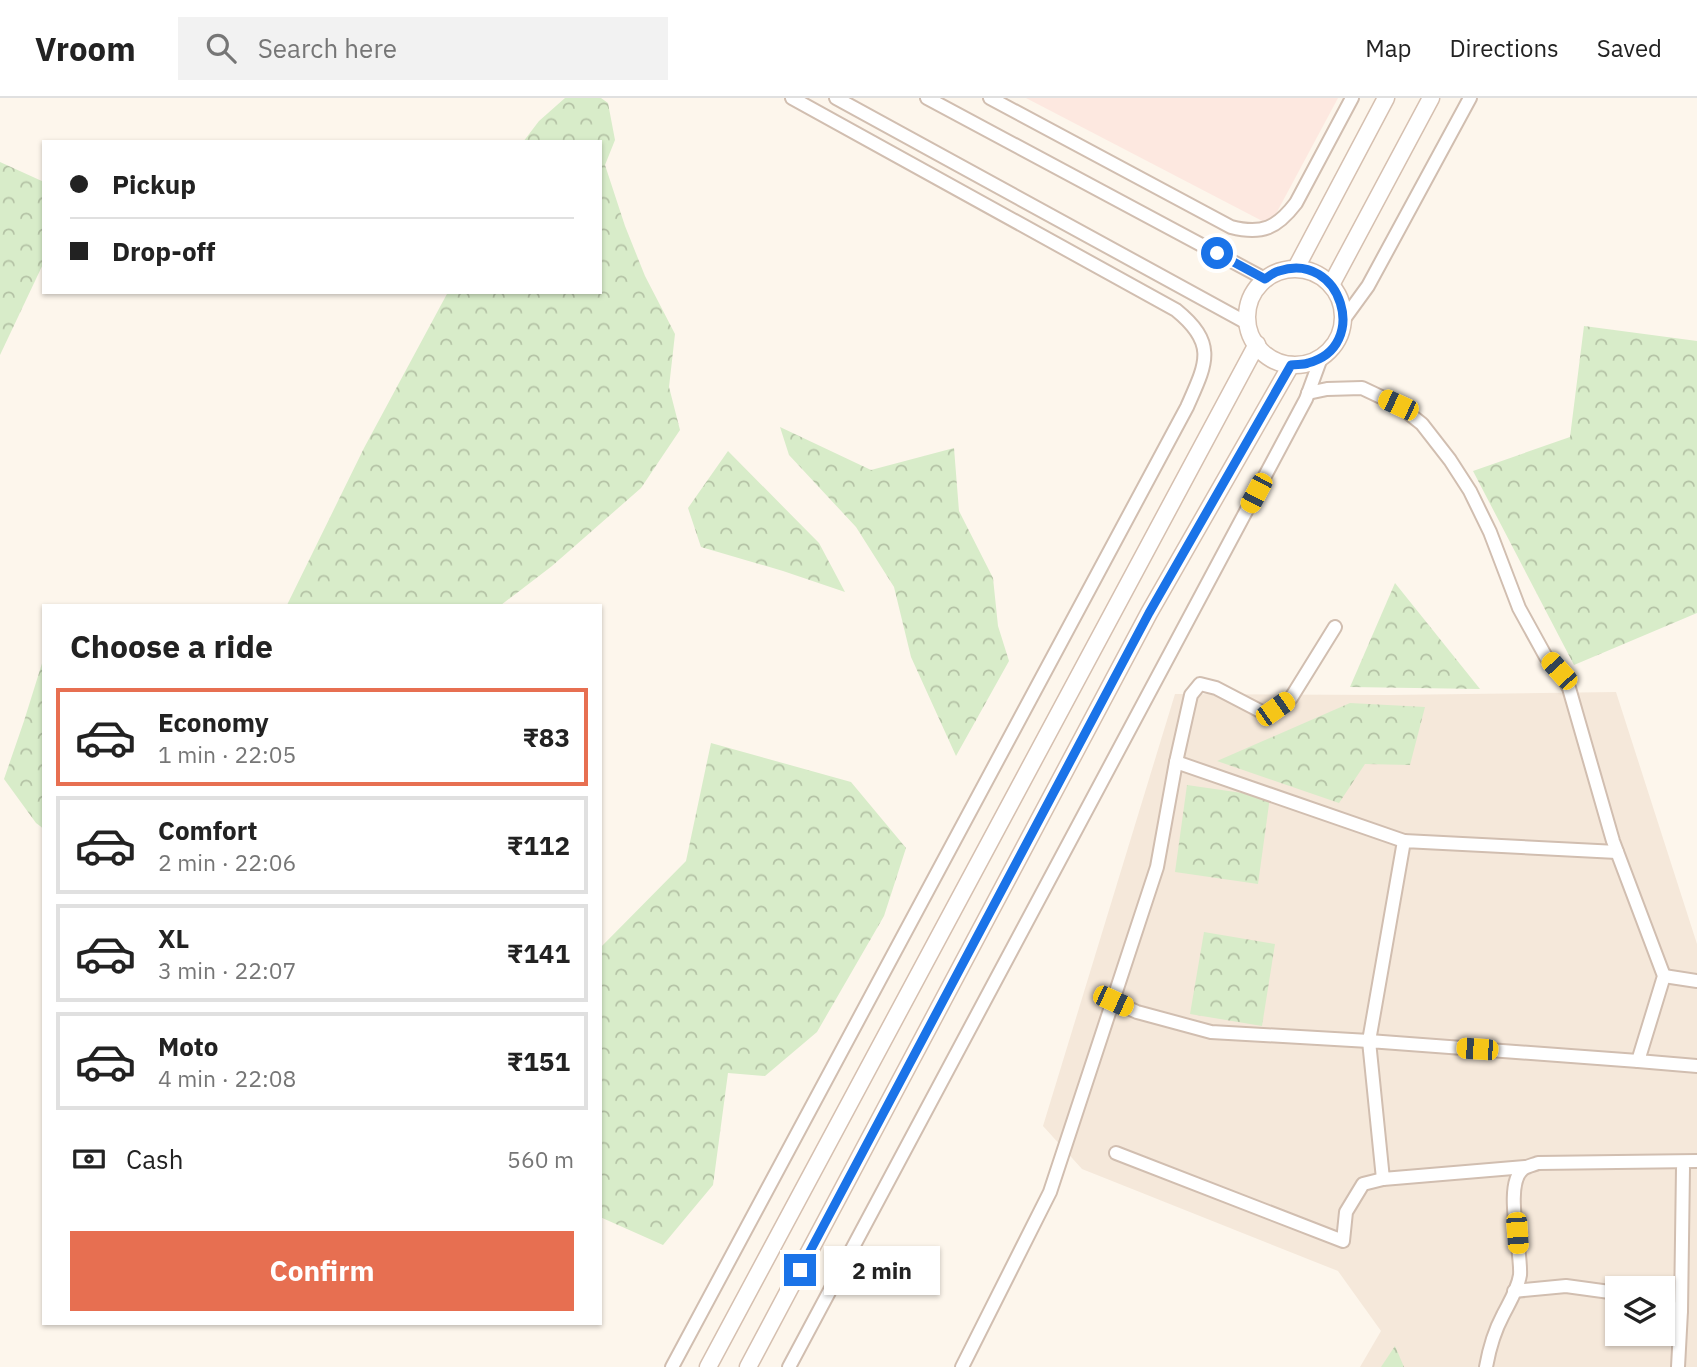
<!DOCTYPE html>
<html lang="en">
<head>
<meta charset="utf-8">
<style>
	body { margin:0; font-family:"IBM Plex Sans",sans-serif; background:#f2f2f2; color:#222; height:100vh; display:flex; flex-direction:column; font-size:26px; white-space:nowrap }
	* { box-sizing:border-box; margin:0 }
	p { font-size:23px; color:#767676 }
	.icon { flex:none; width:38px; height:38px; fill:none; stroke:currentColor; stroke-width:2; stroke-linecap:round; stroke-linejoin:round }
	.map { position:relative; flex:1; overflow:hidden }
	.sheet { position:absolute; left:42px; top:506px; width:560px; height:721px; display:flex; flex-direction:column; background:#fff; border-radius:0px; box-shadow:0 2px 5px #0004 }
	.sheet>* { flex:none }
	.banner { position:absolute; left:42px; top:42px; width:560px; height:154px; border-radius:0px; box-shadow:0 2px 5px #0004; display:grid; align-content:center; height:154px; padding:0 28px; background:#fff }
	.controls { position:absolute; left:1605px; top:1178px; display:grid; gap:14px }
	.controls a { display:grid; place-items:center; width:70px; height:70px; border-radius:0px; background:#fff; box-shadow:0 2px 5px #0004; font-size:35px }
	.end { position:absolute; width:32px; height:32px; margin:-16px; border:9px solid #1a73e8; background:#fff; box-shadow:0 0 0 4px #fff }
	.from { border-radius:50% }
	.bubble { position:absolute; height:49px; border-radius:0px; background:#fff; box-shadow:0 2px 5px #0004; font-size:23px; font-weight:800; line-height:49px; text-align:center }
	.car { position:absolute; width:21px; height:42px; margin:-21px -10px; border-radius:9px; box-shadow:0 0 5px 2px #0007; background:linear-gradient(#f5c518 24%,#345 0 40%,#f5c518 0 76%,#345 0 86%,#f5c518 0) }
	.banner b { display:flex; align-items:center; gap:24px; height:66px; font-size:26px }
	.banner b+b { border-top:2px solid #e0e0e0 }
	.banner i { width:18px; height:18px; background:#222 }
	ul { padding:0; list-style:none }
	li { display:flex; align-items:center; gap:21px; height:98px; margin:0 14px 10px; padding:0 14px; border:4px solid #e0e0e0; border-radius:0px }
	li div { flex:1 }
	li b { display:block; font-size:26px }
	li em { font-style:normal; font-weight:800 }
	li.current { border-color:#e76f51 }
	li>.icon { width:63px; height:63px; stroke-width:1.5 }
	h2 { padding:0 28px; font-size:32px; line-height:84px }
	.pay { display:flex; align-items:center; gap:18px; height:77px; padding:0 28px; font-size:26px }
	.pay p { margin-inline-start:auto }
	.cta { display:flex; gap:14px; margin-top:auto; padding:14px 28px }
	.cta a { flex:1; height:80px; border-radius:0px; background:#e76f51; color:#fff; font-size:28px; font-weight:800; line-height:80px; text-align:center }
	header { display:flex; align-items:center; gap:42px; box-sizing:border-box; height:98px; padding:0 35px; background:#fff; border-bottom:2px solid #e0e0e0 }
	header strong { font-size:33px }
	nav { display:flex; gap:38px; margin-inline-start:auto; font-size:24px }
	.search { width:490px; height:63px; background:#f2f2f2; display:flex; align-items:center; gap:18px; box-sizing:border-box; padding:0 24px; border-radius:0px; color:#767676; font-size:26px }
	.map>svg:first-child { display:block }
</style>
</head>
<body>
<header>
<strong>Vroom</strong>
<div class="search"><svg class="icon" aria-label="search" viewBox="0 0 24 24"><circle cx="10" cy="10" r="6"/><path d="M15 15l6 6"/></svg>Search here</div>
<nav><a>Map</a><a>Directions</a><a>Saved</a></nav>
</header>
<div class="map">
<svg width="1697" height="1269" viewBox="0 0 1697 1269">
	<defs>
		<pattern id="forest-crowns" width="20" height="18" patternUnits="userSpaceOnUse" patternTransform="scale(1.75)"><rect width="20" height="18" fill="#d8ecc9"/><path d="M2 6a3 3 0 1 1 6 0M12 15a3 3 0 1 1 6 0" fill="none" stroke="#b4c2a5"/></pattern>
	</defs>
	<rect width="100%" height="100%" fill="#fdf6ec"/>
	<!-- residential -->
	<path fill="#f5e8da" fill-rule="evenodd" d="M1616,594L1697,846V1269H1360L1381,1233L1338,1173L1082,1071L1043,1028L1175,596L1389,597ZM1617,1190H1662V1236H1617Z"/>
	<!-- commercial -->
	<path fill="#fde8e0" d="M1026,0H1338L1270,127Z"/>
	<!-- forest -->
	<g fill="url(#forest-crowns)">
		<path d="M565,0H601L608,5L615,42L605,67L625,128L645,178L675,236L669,289L680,332L641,390L552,468L501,507H287L364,350L448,194H600V44H523L539,23Z"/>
		<path d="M0,64L44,84V164L0,257Z"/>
		<path d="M1584,228L1697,243V515L1574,567L1473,373L1570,339Z"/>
		<path d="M780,329L871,372L954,350L959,413L993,480L998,528L1009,563L956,658L911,559L894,489L856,429L789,357Z"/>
		<path d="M728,353L819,445L845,494L783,473L701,449L688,410Z"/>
		<path d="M1395,485L1480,591L1350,589Z"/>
		<path d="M44,559V731L36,725L4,681L24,623Z"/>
		<path d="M1350,605L1425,609L1410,667L1365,666L1339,705L1217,663Z"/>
		<path d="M711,645L851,684L906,750L884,818L817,934L765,978L728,975L713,1087L663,1147L600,1119V850L686,763Z"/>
		<path d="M1187,687L1270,699L1258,786L1175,774Z"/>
		<path d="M1204,834L1275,846L1262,928L1190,916Z"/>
		<path d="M1395,1248L1404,1269H1381Z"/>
	</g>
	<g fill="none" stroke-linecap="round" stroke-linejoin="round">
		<!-- street casing -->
		<g stroke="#d1beb0" stroke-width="16">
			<g id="street">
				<path d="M836,0L1247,225"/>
				<path d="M927,0L1265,181"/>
				<path d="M990,0L1231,129C1262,137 1277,130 1296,105L1352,0"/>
				<path d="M1344,221L1368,188L1470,0"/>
				<path d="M1308,295L1327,291L1362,290L1398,307L1422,326L1450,362L1470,393L1490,434L1519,510L1546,559L1559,573L1569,590L1613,743L1664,878L1638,963L1697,968"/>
				<path d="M1176,664L1404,743"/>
				<path d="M1664,878L1697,883"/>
				<path d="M1113,903L1137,914L1211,934L1369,943L1404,743L1617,754"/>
				<path d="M1116,1055L1343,1143L1346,1114L1363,1086L1383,1081"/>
				<path d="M1525,1069L1383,1081L1369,943L1638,963"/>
				<path d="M1514,1193L1566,1188L1617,1195"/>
				<path d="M1662,1206L1681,1213L1678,1269"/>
				<path d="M1681,1213L1683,1070"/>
				<path d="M672,1269L1187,309C1206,266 1218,246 1176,212L792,0"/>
				<path d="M789,1269L1306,301L1321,260"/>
				<path d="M962,1269L1050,1094L1157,769L1176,664L1191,597L1200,586L1216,590L1264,615L1275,611L1291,600L1335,529"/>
				<path d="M1486,1269C1489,1252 1495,1232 1503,1217C1509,1205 1518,1191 1520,1177C1522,1152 1503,1087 1523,1071C1527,1068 1533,1067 1538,1065L1697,1063"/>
			</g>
		</g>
		<!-- secondary casing -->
		<g stroke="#d6c0b0" stroke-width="19">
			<g id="secondary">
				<path d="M1296,170L1386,0"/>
				<circle cx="1295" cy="219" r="48"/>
				<path d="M1331,187L1431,0"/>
				<path d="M708,1269L1257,246"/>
				<path d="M748,1269L1149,515L1291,267"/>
			</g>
		</g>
		<!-- street -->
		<use href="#street" stroke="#fff" stroke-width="12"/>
		<!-- secondary -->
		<use href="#secondary" stroke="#fff" stroke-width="16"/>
	</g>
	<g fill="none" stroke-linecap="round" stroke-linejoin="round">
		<!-- route -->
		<path stroke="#1a73e8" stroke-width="9" d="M800,1172L1149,515L1291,267C1297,266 1303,267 1308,265C1371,249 1341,152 1279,173C1274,174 1269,178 1265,181L1217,155"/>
	</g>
</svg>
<div class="controls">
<a><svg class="icon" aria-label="layers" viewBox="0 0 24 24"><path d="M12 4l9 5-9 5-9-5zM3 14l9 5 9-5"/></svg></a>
</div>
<i class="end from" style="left:1217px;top:155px"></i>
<i class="end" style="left:800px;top:1172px"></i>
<div class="bubble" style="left:824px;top:1148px;width:116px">2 min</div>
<i class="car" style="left:1398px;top:307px;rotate:295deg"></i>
<i class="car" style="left:1256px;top:395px;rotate:208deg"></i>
<i class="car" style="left:1559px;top:573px;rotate:318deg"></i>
<i class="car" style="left:1275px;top:611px;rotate:55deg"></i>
<i class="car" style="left:1113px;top:903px;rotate:115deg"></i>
<i class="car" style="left:1477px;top:951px;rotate:274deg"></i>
<i class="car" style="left:1517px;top:1135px;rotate:176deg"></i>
<div class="banner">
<b><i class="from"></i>Pickup</b>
<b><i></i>Drop-off</b>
</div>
<section class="sheet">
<h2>Choose a ride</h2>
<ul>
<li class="current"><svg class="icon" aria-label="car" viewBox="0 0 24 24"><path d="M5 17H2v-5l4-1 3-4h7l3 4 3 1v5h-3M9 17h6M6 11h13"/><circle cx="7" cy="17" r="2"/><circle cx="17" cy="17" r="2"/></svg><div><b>Economy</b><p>1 min · 22:05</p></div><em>₹83</em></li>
<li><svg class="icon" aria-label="car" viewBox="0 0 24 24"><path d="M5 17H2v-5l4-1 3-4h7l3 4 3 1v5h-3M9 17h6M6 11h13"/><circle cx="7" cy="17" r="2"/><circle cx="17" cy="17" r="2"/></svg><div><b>Comfort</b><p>2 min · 22:06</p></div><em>₹112</em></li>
<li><svg class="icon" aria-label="car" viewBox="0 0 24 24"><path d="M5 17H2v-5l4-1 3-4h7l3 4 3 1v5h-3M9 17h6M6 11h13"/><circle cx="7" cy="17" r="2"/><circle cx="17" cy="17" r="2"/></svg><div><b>XL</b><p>3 min · 22:07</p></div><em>₹141</em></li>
<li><svg class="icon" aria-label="car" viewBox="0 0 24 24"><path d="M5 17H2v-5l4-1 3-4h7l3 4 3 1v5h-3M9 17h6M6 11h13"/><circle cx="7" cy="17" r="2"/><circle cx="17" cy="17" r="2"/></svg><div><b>Moto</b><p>4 min · 22:08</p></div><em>₹151</em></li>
</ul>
<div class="pay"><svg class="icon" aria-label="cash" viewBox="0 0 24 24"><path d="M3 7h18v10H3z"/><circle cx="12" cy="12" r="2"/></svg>Cash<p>560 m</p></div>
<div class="cta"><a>Confirm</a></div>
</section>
</div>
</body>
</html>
